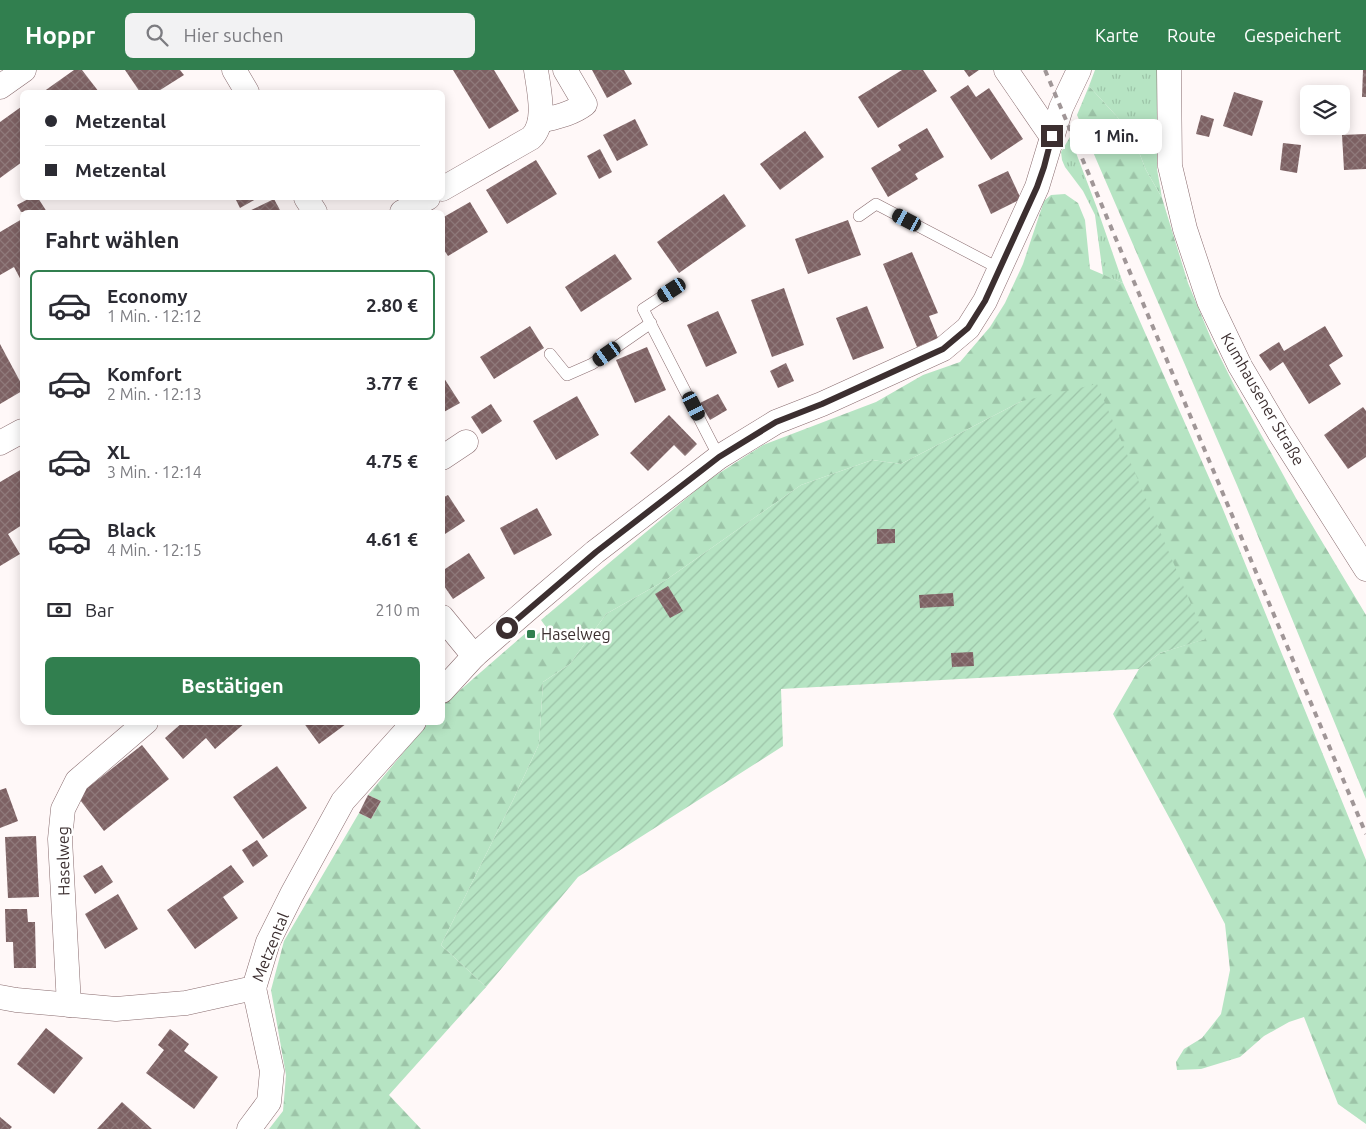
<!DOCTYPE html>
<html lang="de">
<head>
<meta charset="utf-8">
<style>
	body { margin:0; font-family:Ubuntu,sans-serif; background:#f2f2f3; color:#2b2b33; height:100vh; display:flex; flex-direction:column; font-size:19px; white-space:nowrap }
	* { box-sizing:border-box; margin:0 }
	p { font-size:16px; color:#7c7c81 }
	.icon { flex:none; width:28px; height:28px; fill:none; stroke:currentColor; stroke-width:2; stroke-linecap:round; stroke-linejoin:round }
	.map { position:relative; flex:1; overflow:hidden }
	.details { position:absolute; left:20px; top:140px; width:425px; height:515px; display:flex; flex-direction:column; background:#fff; border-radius:8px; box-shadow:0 2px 12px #0003 }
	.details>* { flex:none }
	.hud { position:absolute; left:20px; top:20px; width:425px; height:110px; border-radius:8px; box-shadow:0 2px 12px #0003; display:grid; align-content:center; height:110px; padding:0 25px; background:#fff }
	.buttons { position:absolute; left:1300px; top:15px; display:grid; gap:10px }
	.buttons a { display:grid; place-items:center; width:50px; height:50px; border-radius:8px; background:#fff; box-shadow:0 2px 12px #0003; font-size:25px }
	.end { position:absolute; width:22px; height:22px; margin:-11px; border:6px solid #3c2f30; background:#fff; box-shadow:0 0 0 2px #fff }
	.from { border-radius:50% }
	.bubble { position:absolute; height:35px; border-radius:8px; background:#fff; box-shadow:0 2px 12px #0003; font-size:16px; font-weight:700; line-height:35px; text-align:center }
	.car { position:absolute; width:15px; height:30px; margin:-15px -8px; border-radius:6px; box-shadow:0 0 4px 1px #0007; background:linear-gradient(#222 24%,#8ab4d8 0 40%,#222 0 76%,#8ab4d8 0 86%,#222 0) }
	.hud b { display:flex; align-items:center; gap:18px; height:48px; font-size:19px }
	.hud b+b { border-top:1px solid #e1e1e2 }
	.hud i { width:12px; height:12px; background:#2b2b33 }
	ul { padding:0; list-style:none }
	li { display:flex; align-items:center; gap:15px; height:70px; margin:0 10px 8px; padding:0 15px; border:2px solid transparent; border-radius:8px }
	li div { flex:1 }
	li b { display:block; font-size:19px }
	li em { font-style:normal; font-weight:700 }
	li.active { border-color:#317f4f }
	li>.icon { width:45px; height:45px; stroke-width:1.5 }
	h2 { padding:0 25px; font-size:22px; line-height:60px }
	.pay { display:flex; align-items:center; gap:12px; height:55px; padding:0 25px; font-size:19px }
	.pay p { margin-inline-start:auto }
	.action { display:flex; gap:10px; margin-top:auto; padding:10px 25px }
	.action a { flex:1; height:58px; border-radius:8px; background:#317f4f; color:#fff; font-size:20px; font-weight:700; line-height:58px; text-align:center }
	header { display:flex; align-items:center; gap:30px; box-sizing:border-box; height:70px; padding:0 25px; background:#317f4f; color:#fff }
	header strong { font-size:24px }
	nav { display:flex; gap:28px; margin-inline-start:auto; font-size:18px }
	.search { width:350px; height:45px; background:#f2f2f3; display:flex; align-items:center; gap:12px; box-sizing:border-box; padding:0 18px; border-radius:8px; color:#7c7c81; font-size:19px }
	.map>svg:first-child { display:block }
</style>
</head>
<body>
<header>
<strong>Hoppr</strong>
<div class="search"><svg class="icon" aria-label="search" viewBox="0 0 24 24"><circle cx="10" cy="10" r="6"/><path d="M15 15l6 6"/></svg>Hier suchen</div>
<nav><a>Karte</a><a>Route</a><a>Gespeichert</a></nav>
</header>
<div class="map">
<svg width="1366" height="1059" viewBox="0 0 1366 1059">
	<defs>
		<pattern id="grass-tufts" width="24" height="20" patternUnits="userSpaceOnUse" patternTransform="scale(1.25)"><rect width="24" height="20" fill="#b6e4c3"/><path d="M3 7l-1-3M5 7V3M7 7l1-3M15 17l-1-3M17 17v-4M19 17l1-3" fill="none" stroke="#9dc4a8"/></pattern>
		<pattern id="forest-firs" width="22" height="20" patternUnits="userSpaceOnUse" patternTransform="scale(1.25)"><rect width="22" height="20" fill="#b6e4c3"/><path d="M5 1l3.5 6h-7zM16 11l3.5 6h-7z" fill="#9dc4a8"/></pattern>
		<pattern id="garden-furrows" width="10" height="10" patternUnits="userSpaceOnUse" patternTransform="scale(1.25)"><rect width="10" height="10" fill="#b6e4c3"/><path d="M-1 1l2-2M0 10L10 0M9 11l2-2" fill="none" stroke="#9dc4a8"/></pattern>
		<pattern id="building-cross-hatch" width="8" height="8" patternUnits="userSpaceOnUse" patternTransform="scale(1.25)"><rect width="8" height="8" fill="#7d6163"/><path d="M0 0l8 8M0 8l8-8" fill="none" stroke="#8f797a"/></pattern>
	</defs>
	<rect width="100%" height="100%" fill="#fff8f8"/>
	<!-- grass -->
	<g fill="url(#grass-tufts)">
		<path d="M1095,0H1158L1157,99L1162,128L1146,100L1131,62L1089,16Z"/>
		<path d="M1070,67L1097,138L1123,213L1103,205L1095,145L1083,121L1065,97L1062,90L1061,82Z"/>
	</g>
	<!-- forest -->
	<g fill="url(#forest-firs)">
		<path d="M1089,16L1131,62L1146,100L1162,128L1188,213L1212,271L1235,317L1297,430L1366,545V729L1237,415L1077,45Z"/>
		<path d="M1065,124L1078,133L1085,150L1090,199L1123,213L1222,437L1366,790V1054L1338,1034L1304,947L1289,952L1264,966L1240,987L1201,999L1177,1000L1176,992L1184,979L1202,968L1221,944L1230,900L1225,854L1177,762L1113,644L1139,599L1160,583L1205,569L1022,331L901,394L872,390L801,415L666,510L606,544L570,594L543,612L539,674L513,730L441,875L486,917L389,1025L421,1059H269L283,1041L286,1005L271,920L284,871L359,743L371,749L381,731L368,725L428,653L442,652L443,635L527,562L532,569L546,557L541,550L707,411L763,375L876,332L923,305L960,292L990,257L1005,233L1023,194L1044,131L1051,125Z"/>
	</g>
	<!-- garden -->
	<path fill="url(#garden-furrows)" d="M1097,314L1206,569L1160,583L1139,599L781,619L783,676L578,807L486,917L441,875L513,730L539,674L543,612L570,594L606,544L666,510L801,415L872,390L901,394L1022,331Z"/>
	<!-- building -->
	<g fill="url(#building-cross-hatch)">
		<path d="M74,0H82L99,22H43Z"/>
		<path d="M125,0H180L184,5L157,22H140Z"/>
		<path d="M453,0H494L519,41L489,59Z"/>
		<path d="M592,0H624L632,14L607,28Z"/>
		<path d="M902,0H923L937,21L878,58L858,27Z"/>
		<path d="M964,0H979L969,7Z"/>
		<path d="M1363,0H1366V27H1362Z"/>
		<path d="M968,15L976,27L989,18L1023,69L991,90L950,27Z"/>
		<path d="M1234,22L1263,31L1252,66L1223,56Z"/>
		<path d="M21,37L22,39V92L0,108V52Z"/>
		<path d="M1201,45L1214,49L1209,67L1196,64Z"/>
		<path d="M635,49L648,75L617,91L603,65Z"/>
		<path d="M927,58L944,87L915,104L918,109L888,127L871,98L901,80L898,75Z"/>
		<path d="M805,61L824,87L780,120L760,94Z"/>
		<path d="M1366,64V99L1344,100L1342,65Z"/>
		<path d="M1283,73L1301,75L1297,103L1280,100Z"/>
		<path d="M600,79L612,102L599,109L587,86Z"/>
		<path d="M536,90L557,124L507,154L486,120Z"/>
		<path d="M1008,101L1021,129L991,144L978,115Z"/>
		<path d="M724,124L746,156L679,203L657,172Z"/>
		<path d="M30,128H38L47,142H21L17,135Z"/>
		<path d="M235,128H258L240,138Z"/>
		<path d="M274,129L281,142H247Z"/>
		<path d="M470,132L488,162L448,186L442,177V148Z"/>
		<path d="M22,149V212L14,197L0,205V162Z"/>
		<path d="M848,150L861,185L808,204L795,169Z"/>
		<path d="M912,182L938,243L929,246L938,268L917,277L883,194Z"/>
		<path d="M615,184L632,209L581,242L565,217Z"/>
		<path d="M784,218L804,275L772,287L751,230Z"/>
		<path d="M867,236L884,278L853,290L836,248Z"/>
		<path d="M718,241L737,283L706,297L687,255Z"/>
		<path d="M530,256L544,278L494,309L480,287Z"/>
		<path d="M1325,256L1343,286L1329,295L1341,314L1309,334L1283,292L1270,301L1259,285L1279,272L1284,281Z"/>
		<path d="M0,274L22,315V321L0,334Z"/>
		<path d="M647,277L666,320L635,333L616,290Z"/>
		<path d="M786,293L794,311L778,318L770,301Z"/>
		<path d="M442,305L460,333L442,343Z"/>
		<path d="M718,324L727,340L710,350L700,333Z"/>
		<path d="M577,326L599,365L556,390L533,351Z"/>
		<path d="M491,334L502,351L482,364L471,347Z"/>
		<path d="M1363,337L1366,341V387L1348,399L1324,365Z"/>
		<path d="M669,345L697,374L685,386L674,375L648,401L630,383Z"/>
		<path d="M22,399V455L8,464L20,484L0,496V412Z"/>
		<path d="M448,425L465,451L442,466V428Z"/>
		<path d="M537,438L552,465L514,485L500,458Z"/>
		<path d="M877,459H895V473L877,474Z"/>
		<path d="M469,483L485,508L453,529L442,513V501Z"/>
		<path d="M668,516L683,541L670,548L655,524Z"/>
		<path d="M953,523L954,536L920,538L919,525Z"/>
		<path d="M973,582L974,596L952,597L951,583Z"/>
		<path d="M183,652H246L215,679L206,668L183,689L165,668Z"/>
		<path d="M303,652H344L346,654L319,674Z"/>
		<path d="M142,675L169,709L104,761L77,726Z"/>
		<path d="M277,696L307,738L263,769L233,727Z"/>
		<path d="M6,718L18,751L0,758V720Z"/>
		<path d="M368,725L381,731L371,749L359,743Z"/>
		<path d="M36,766L39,827L8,828L5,767Z"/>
		<path d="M257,770L268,786L253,797L242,780Z"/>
		<path d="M102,795L113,812L95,824L83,806Z"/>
		<path d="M231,795L244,812L223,827L238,848L195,879L167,840Z"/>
		<path d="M118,824L138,859L105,879L85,844Z"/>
		<path d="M5,839H27L28,852H35L36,898H14L13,872H6Z"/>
		<path d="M46,958L83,988L54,1024L17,994Z"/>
		<path d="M170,959L189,974L184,981L218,1007L194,1039L146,1003L164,980L158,975Z"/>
		<path d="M122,1032L152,1059H97Z"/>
		<path d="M0,1047L12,1057L10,1059H0Z"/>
	</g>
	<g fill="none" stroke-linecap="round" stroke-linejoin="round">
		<!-- service casing -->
		<g stroke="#896c6f" stroke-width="12">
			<g id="service">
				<path d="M859,146L876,134L1000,199"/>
				<path d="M672,220L643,239L719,387"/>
				<path d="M550,284L567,305L592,294L651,253"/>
			</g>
		</g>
		<!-- minor casing -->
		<g stroke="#896c6f" stroke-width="25">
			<g id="minor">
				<path d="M234,0L247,22"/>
				<path d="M1006,0L1052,67"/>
				<path d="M1169,0L1170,96L1185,159L1209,231L1240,296L1279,362L1366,499"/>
				<path d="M0,17L24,0"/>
				<path d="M540,51C556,47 572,44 585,34L565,0"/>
				<path d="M442,119L531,68C547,53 539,21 536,0"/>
				<path d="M306,128L315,142"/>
				<path d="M402,142L428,128"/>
				<path d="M0,373L22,361"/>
				<path d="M442,388L466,372"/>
				<path d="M442,547L474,586"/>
				<path d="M442,621L474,586L535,533L595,482L719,387L776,352L822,334L943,279L968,258L985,231L1037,117L1061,38L1079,0"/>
				<path d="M0,927L16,930L116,939L186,933L254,918L268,872L292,824L343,731L414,652"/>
				<path d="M69,935L60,769L63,739L77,711L146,652"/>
				<path d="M249,1059L269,1032L272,1001L254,918"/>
			</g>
		</g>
		<!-- service -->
		<use href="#service" stroke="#fff" stroke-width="11"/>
		<!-- minor -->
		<use href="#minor" stroke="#fff" stroke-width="24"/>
		<!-- rail -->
		<path stroke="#a09697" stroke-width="4" stroke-dasharray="6 6" stroke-linecap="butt" d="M1045,0L1366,764"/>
	</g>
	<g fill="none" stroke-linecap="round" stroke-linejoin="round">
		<!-- route -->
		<path stroke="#3c2f30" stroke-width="6" d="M507,558L596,482L719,387L776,352L822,334L943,279L968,258L985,231L1037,117L1044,97L1052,66"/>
	</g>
	<!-- markers -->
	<rect fill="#317f4f" stroke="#fff" stroke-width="2" x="526" y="559" width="10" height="10" rx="2.5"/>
	<g text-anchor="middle" stroke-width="5" stroke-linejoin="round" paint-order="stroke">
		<!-- street labels -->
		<g font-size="16" fill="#3c2f30" stroke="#fff">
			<text transform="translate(1263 329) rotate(60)" y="6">Kumhausener Straße</text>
			<text transform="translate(63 791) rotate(-91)" y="6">Haselweg</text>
			<text transform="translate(270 877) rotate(-68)" y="6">Metzental</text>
		</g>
		<!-- poi labels -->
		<g font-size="16" fill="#3c2f30" stroke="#fff" text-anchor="start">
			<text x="541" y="570">Haselweg</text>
		</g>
	</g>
</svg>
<div class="buttons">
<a><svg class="icon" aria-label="layers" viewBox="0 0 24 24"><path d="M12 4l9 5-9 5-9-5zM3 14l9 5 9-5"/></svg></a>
</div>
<i class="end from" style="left:507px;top:558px"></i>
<i class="end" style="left:1052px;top:66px"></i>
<div class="bubble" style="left:1070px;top:49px;width:92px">1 Min.</div>
<i class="car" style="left:907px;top:150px;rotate:298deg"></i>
<i class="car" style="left:672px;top:220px;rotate:237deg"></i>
<i class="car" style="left:607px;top:284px;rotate:235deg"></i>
<i class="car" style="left:694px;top:336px;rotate:153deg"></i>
<div class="hud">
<b><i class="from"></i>Metzental</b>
<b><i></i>Metzental</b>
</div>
<section class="details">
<h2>Fahrt wählen</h2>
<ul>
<li class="active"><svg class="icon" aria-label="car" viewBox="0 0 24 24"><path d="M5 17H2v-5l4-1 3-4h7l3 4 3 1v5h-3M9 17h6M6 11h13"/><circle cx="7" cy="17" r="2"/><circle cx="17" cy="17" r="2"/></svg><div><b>Economy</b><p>1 Min. · 12:12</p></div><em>2.80 €</em></li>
<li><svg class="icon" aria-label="car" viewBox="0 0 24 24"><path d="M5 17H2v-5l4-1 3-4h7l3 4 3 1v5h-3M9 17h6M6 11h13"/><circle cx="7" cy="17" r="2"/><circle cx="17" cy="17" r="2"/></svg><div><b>Komfort</b><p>2 Min. · 12:13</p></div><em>3.77 €</em></li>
<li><svg class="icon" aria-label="car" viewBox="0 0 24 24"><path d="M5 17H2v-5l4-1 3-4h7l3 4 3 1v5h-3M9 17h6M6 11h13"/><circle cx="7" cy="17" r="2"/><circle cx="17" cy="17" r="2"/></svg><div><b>XL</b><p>3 Min. · 12:14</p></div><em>4.75 €</em></li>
<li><svg class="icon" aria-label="car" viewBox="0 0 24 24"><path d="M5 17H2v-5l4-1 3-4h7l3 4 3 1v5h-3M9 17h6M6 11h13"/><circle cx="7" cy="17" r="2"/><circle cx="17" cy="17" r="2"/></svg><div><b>Black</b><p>4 Min. · 12:15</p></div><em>4.61 €</em></li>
</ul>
<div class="pay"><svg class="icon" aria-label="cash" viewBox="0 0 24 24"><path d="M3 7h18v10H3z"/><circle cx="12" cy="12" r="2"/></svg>Bar<p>210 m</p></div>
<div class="action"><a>Bestätigen</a></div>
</section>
</div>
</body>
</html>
